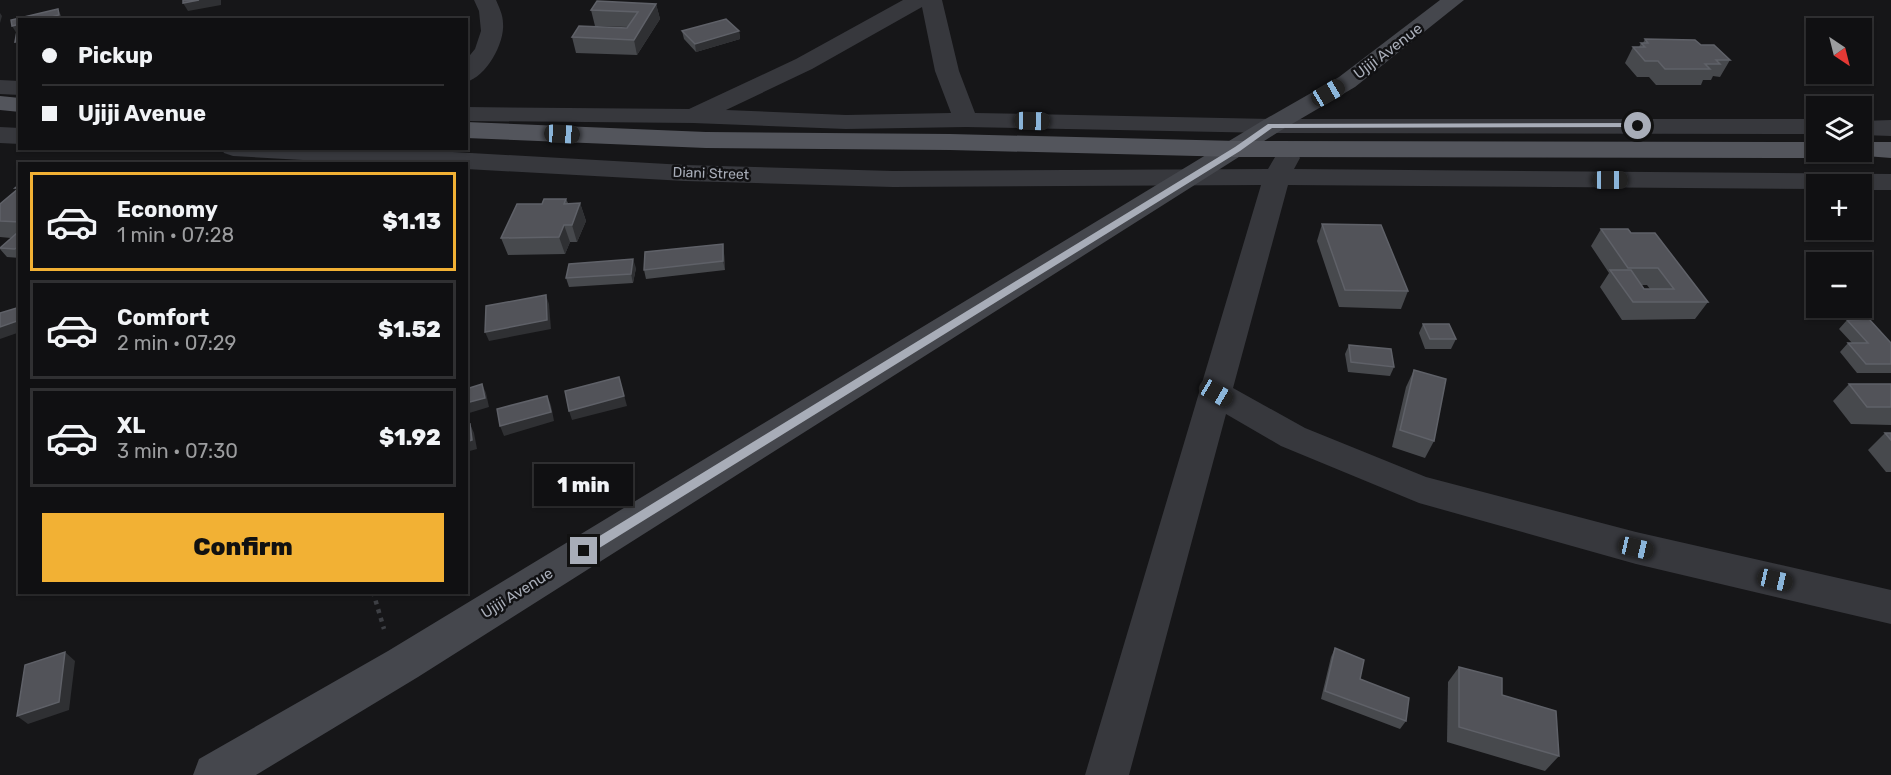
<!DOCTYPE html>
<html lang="en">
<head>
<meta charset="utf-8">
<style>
	body { margin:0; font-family:Rubik,sans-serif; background:#1e1e20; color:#f1f3f6; height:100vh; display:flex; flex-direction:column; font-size:22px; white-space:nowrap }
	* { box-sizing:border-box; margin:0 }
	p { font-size:20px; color:#9c9d9f }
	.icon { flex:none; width:33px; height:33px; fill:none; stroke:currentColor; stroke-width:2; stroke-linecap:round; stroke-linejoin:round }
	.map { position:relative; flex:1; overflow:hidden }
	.sheet { position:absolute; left:18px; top:162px; width:450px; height:432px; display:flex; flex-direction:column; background:#101012; border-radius:0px; box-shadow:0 2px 4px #0004,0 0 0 2px #303032 }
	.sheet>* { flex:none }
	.top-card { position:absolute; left:18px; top:18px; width:450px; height:132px; border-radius:0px; box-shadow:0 2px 4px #0004,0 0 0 2px #303032; display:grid; align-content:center; height:132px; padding:0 24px; background:#101012 }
	.needle { width:39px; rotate:145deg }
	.tools { position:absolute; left:1806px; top:18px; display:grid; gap:12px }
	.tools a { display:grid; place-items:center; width:66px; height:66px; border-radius:0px; background:#101012; box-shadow:0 2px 4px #0004,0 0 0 2px #303032; font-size:30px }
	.end { position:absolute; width:27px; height:27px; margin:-14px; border:8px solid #a8adb8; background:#111; box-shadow:0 0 0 3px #111 }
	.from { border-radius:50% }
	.bubble { position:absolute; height:42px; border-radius:0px; background:#101012; box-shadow:0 2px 4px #0004,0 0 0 2px #303032; font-size:20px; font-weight:800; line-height:42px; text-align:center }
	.car { position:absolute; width:18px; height:36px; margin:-18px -9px; border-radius:8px; box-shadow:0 0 4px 2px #0007; background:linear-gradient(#222 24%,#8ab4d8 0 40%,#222 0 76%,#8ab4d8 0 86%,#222 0) }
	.top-card b { display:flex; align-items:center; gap:21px; height:57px; font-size:22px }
	.top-card b+b { border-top:2px solid #303032 }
	.top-card i { width:15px; height:15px; background:#f1f3f6 }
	ul { padding:10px 0 0; list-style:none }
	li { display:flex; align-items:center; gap:18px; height:99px; margin:0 12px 9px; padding:0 12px; border:3px solid #303032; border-radius:0px }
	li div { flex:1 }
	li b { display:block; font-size:22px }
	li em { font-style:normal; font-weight:800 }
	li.on { border-color:#f2b134 }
	li>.icon { width:54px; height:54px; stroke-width:1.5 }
	.cta { display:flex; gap:12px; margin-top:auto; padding:12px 24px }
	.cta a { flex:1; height:69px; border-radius:0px; background:#f2b134; color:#111; font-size:24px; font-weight:800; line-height:69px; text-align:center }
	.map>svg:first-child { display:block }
</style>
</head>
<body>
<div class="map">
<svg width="1891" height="775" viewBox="0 0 1891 775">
	<rect width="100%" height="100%" fill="#161618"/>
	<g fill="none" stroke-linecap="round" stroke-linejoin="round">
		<!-- path -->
		<path stroke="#3d3f44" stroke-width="4.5" stroke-dasharray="4 5" stroke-linecap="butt" d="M373,592L384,629"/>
		<!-- minor -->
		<g fill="#37383d" fill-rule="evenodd">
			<path d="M474,0H496C499,7 503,15 503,23C505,43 486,77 466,82V60L475,49L481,31L479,11Z"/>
			<path d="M903,0H942L959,71L975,113L1271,119H1816V134L1271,133L966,127L846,129L693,123L466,121V107L689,109L796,59ZM922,7L935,71L951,113L846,115L726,110L812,69Z"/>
			<path d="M0,80L20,81V95L0,94Z"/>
			<path d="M1891,120V136L1862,135V121Z"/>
			<path d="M0,127L20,128V144L0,143Z"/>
			<path d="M221,148H383L685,165L893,171L1268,169L1278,152L1287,150L1296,152L1300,158L1294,169L1891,174V190H1862V184H1816V189L1288,185L1233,388L1305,428L1426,477L1636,532L1891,590V624L1636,564L1419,503L1281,446L1226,414L1129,775H1085L1261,185L893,187L685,181L466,169V164H373L233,156L224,153Z"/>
		</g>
		<!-- secondary -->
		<path fill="#45474d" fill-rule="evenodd" d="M1440,0H1464L1355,87L1280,131L418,677L256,775H193L199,759L388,651L1262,121L1339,77Z"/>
		<!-- primary -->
		<g fill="#53555c" fill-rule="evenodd">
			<path d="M0,96L20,98V112L0,110Z"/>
			<path d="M466,122L706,132L950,134L1237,141L1816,142V152H1828L1825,155L1816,158L1237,157L950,150L706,148L466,138Z"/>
			<path d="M1862,142H1891V158L1853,155L1850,152H1862Z"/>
		</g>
	</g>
	<!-- wall -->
	<g fill="#47494d" fill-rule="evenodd">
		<path d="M656,4L660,19L637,55L576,53L572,37L627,28L628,27L595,26L591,10Z"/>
		<path d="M682,31H739L740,39L696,52L684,39Z"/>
		<path d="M1645,39L1701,45L1730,60L1720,77L1713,76L1711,80H1703L1701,85H1656L1649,77H1637L1625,63L1633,47H1639L1641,43H1643Z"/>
		<path d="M20,184V258L7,257L0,249V248L11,238L0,237V204L17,191L15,188Z"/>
		<path d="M566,199L568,203H580L586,221L577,242H570L565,254L508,255L501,238L542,204Z"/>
		<path d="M1322,224L1408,291L1401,309L1339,307L1317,241Z"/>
		<path d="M1601,229L1631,233L1708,302L1695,319L1622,320L1600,287L1609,273L1591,246ZM1642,285H1647L1650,289H1644Z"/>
		<path d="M724,253L725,270L646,279L644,270Z"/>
		<path d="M636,268L633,283L569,287L566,278Z"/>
		<path d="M1847,320L1891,343V373H1857L1840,352L1848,343H1852L1839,329Z"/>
		<path d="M1423,324L1456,339L1451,349H1425L1419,333Z"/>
		<path d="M1349,345L1394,367L1390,376L1348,372L1345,354Z"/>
		<path d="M1414,370L1434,441L1425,458L1392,447L1406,387Z"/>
		<path d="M1849,384H1891V425L1851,424L1833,401Z"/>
		<path d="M1885,433H1891V472H1886L1868,450Z"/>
		<path d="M1335,648L1360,679L1406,721L1400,729L1321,699L1331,657Z"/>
		<path d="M1459,667L1502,695L1559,756L1545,771L1447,742L1448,682Z"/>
	</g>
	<!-- shaded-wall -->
	<g fill="#2f3033">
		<path d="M199,0H221V5L188,11L183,3Z"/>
		<path d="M656,4L660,19L637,55L634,40Z"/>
		<path d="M58,9L63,20H40Z"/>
		<path d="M0,13L2,16L0,23Z"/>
		<path d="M20,24V34H17L12,26Z"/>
		<path d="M739,31L740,39L696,52L695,44Z"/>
		<path d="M20,41V49L15,42Z"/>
		<path d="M580,203L586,221L577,242L572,225Z"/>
		<path d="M564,225L570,242L565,254L559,237Z"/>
		<path d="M723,244L724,253L725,270L723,261Z"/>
		<path d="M20,246V254L15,249Z"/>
		<path d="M633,259L636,268L633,283L631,274Z"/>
		<path d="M546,295L549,304L551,329L489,341L485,332Z"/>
		<path d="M20,320V332L0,339V327Z"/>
		<path d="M619,377L627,406L572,420L569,411Z"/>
		<path d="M482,384L486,393L489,407L466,414V403Z"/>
		<path d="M547,396L551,405L554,421L504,436L500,426Z"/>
		<path d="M470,424L474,433L477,449L466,452V442Z"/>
		<path d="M65,652L75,661L69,710L28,724L17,716Z"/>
	</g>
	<!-- building -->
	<g fill="#525359" stroke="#5f6168" stroke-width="1.5">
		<path d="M183,0H199L183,3Z"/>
		<path d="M597,1L656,4L634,40L572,37L579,26L627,28L638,12L591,10Z"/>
		<path d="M58,9L59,15L40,20H20V24L12,26L11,20Z"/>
		<path d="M726,19L739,31L695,44L682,31Z"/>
		<path d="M17,31H20V41L15,42Z"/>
		<path d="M1645,39L1695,40L1701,45H1714L1730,60H1716L1720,64H1705L1710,69H1665L1658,61H1645L1633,47H1645L1641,43H1648Z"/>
		<path d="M20,184V222L0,221V204L19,188H15Z"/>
		<path d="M544,199H566L564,204L580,203L572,225H564L559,237L501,238L517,204H542Z"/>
		<path d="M1322,224L1381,225L1408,291L1345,290Z"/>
		<path d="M1601,229H1628L1631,233H1655L1708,302H1633L1610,270H1631L1644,289H1674L1658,268H1628Z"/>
		<path d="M17,233H20V246L15,249L0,248Z"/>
		<path d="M723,244V261L644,270L645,252Z"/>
		<path d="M633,259L631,274L566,278L569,264Z"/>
		<path d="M546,295L547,320L485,332L486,306Z"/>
		<path d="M20,307V320L0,327V313Z"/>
		<path d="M1869,319L1891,343V364H1866L1848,343H1868L1847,320Z"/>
		<path d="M1423,324H1449L1456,339H1430Z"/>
		<path d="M1349,345L1391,349L1394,367L1351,362Z"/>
		<path d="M1414,370L1446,379L1434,441L1400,430Z"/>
		<path d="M619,377L624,396L569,411L565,391Z"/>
		<path d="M482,384L485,398L466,403V389Z"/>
		<path d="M1849,384H1891V407H1867Z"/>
		<path d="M547,396L551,412L500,426L497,409Z"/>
		<path d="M470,424L472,440L466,442V425Z"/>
		<path d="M1885,433H1891V440Z"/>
		<path d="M1335,648L1364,660L1360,679L1409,698L1406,721L1325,691Z"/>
		<path d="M65,652L59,702L17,716L25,665Z"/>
		<path d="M1459,667L1502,678V695L1556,711L1559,756L1459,727Z"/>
	</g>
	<!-- route -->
	<path fill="#a8adb8" d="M1638,123L1640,127L1272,128L1240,151L588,555L584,556L579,551L580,548L1235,147L1268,124Z"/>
	<g text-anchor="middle" stroke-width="5" stroke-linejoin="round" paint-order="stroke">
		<!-- far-street labels -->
		<g font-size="14" fill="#a8adb8" stroke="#111113">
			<text transform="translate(711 173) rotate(2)" y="5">Diani Street</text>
		</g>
		<!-- street labels -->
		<g font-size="15" fill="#a8adb8" stroke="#111113">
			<text transform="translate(1388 51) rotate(-37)" y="5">Ujiji Avenue</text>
			<text transform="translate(517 593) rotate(-32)" y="5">Ujiji Avenue</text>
		</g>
	</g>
</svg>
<div class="tools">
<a><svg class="needle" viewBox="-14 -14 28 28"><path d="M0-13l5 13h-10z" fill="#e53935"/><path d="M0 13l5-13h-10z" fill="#9c9d9f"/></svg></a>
<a><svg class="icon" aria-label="layers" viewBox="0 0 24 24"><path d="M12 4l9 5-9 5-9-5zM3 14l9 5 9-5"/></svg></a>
<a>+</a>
<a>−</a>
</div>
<i class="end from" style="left:1638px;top:126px"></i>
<i class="end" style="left:584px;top:551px"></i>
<div class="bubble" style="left:534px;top:464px;width:99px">1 min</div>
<i class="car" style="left:1328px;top:93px;rotate:60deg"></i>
<i class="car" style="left:1032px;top:121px;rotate:91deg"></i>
<i class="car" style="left:562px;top:134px;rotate:93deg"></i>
<i class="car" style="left:1610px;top:180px;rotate:90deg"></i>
<i class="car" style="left:1216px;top:393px;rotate:120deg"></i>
<i class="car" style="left:1636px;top:548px;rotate:103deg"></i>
<i class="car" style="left:1775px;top:580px;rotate:103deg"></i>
<div class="top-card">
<b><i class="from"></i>Pickup</b>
<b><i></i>Ujiji Avenue</b>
</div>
<section class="sheet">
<ul>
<li class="on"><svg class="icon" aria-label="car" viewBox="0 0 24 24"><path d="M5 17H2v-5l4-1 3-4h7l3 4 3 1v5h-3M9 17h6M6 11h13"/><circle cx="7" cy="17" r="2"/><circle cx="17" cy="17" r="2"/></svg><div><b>Economy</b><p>1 min · 07:28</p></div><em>$1.13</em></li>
<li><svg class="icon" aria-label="car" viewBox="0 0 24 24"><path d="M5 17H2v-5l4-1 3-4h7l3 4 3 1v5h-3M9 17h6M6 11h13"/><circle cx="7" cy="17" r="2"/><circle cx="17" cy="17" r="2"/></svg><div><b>Comfort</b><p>2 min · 07:29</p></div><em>$1.52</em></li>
<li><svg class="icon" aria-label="car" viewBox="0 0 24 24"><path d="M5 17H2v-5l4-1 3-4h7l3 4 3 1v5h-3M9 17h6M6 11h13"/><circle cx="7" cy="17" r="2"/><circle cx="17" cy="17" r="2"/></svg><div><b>XL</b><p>3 min · 07:30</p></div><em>$1.92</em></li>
</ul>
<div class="cta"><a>Confirm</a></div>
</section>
</div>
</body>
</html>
